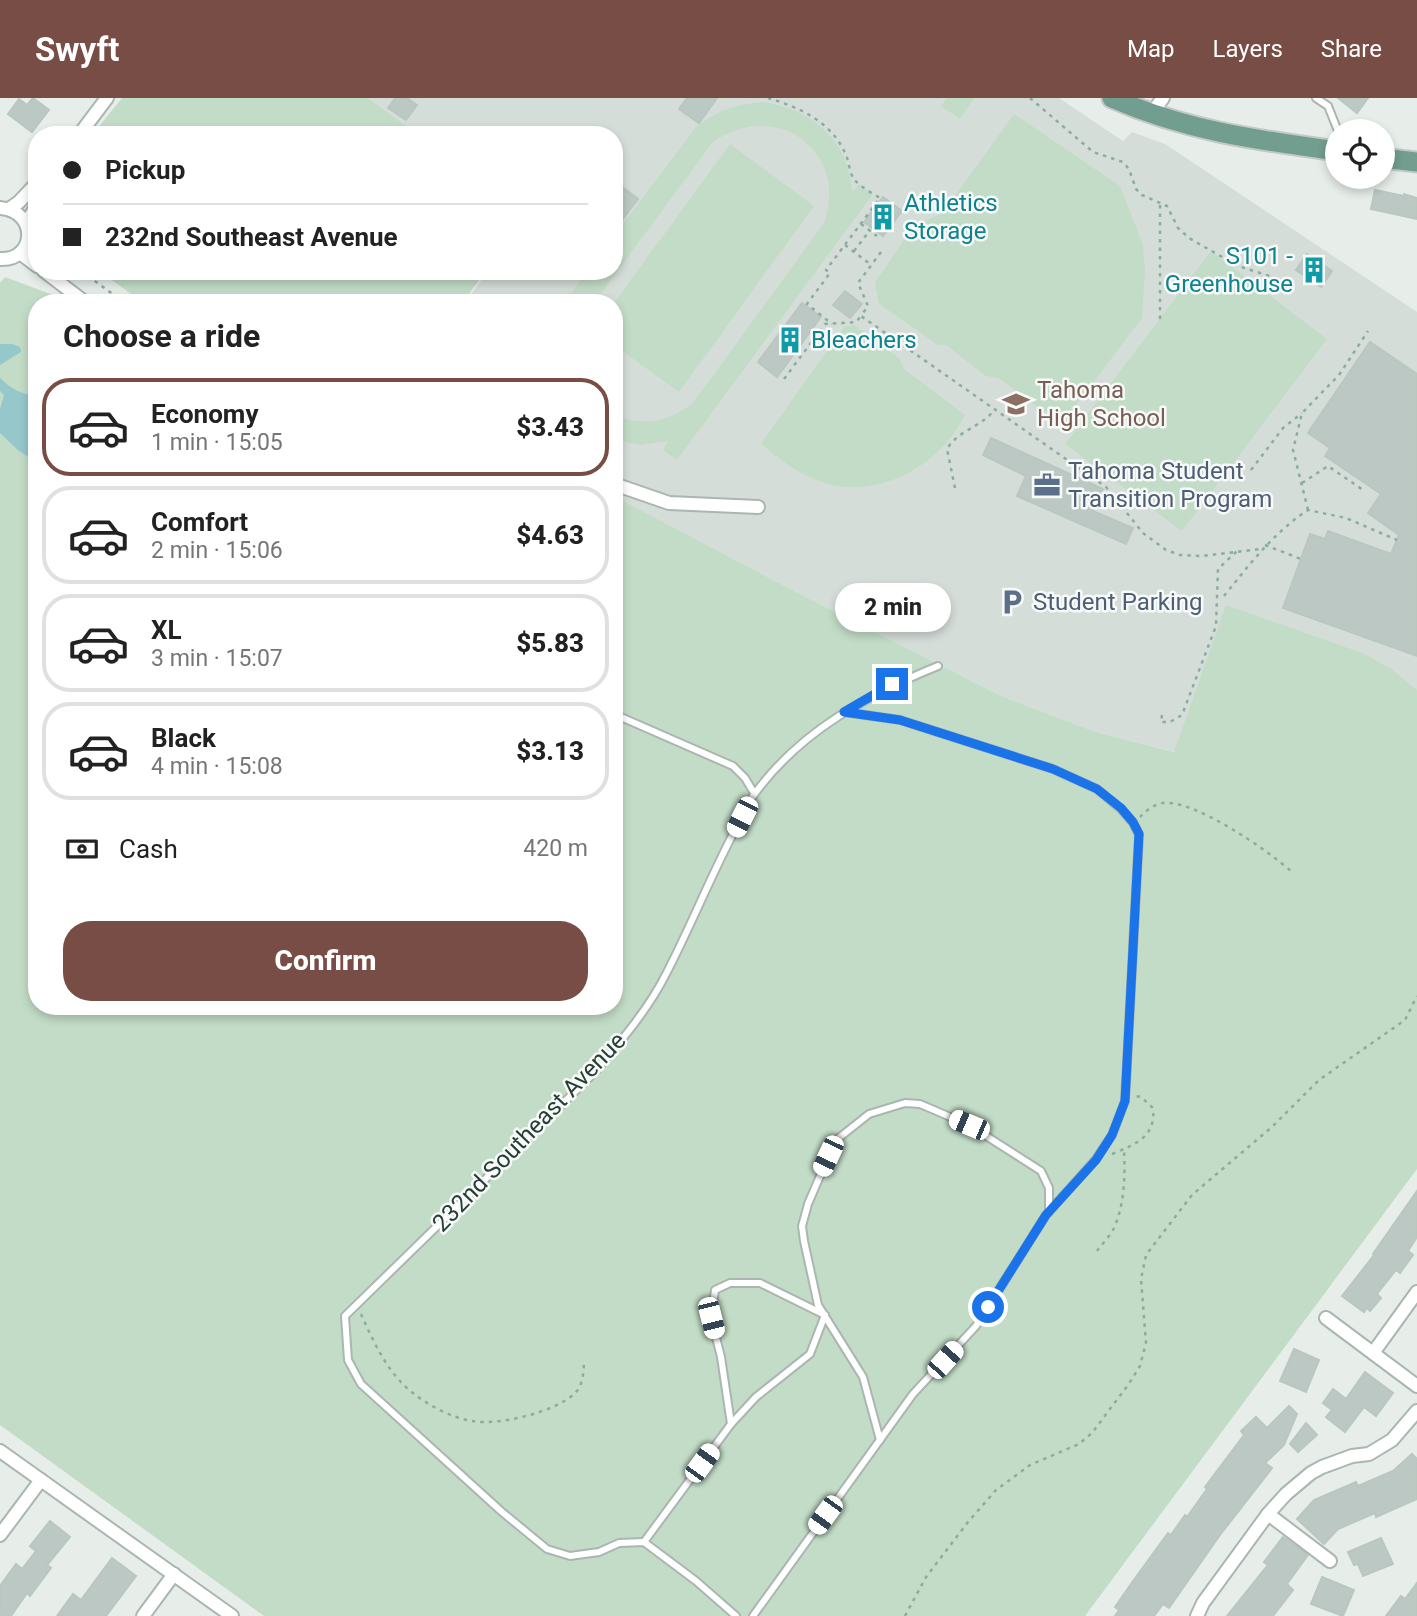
<!DOCTYPE html>
<html lang="en">
<head>
<meta charset="utf-8">
<style>
	body { margin:0; font-family:Roboto,sans-serif; background:#f2f2f2; color:#222; height:100vh; display:flex; flex-direction:column; font-size:26px; white-space:nowrap }
	* { box-sizing:border-box; margin:0 }
	p { font-size:23px; color:#767676 }
	.icon { flex:none; width:38px; height:38px; fill:none; stroke:currentColor; stroke-width:2; stroke-linecap:round; stroke-linejoin:round }
	.map { position:relative; flex:1; overflow:hidden }
	.details { position:absolute; left:28px; top:196px; width:595px; height:721px; display:flex; flex-direction:column; background:#fff; border-radius:28px; box-shadow:0 4px 10px #0003 }
	.details>* { flex:none }
	.hud { position:absolute; left:28px; top:28px; width:595px; height:154px; border-radius:28px; box-shadow:0 4px 10px #0003; display:grid; align-content:center; height:154px; padding:0 35px; background:#fff }
	.buttons { position:absolute; left:1325px; top:21px; display:grid; gap:14px }
	.buttons a { display:grid; place-items:center; width:70px; height:70px; border-radius:50%; background:#fff; box-shadow:0 4px 10px #0003; font-size:35px }
	.end { position:absolute; width:32px; height:32px; margin:-16px; border:9px solid #1a73e8; background:#fff; box-shadow:0 0 0 4px #fff }
	.from { border-radius:50% }
	.bubble { position:absolute; height:49px; border-radius:24px; background:#fff; box-shadow:0 4px 10px #0003; font-size:23px; font-weight:800; line-height:49px; text-align:center }
	.car { position:absolute; width:21px; height:42px; margin:-21px -10px; border-radius:9px; box-shadow:0 0 5px 2px #0007; background:linear-gradient(#fff 24%,#345 0 40%,#fff 0 76%,#345 0 86%,#fff 0) }
	.hud b { display:flex; align-items:center; gap:24px; height:66px; font-size:26px }
	.hud b+b { border-top:2px solid #e0e0e0 }
	.hud i { width:18px; height:18px; background:#222 }
	ul { padding:0; list-style:none }
	li { display:flex; align-items:center; gap:21px; height:98px; margin:0 14px 10px; padding:0 21px; border:4px solid #e0e0e0; border-radius:28px }
	li div { flex:1 }
	li b { display:block; font-size:26px }
	li em { font-style:normal; font-weight:800 }
	li.on { border-color:#784d45 }
	li>.icon { width:63px; height:63px; stroke-width:1.5 }
	h2 { padding:0 35px; font-size:32px; line-height:84px }
	.pay { display:flex; align-items:center; gap:18px; height:77px; padding:0 35px; font-size:26px }
	.pay p { margin-inline-start:auto }
	.cta { display:flex; gap:14px; margin-top:auto; padding:14px 35px }
	.cta a { flex:1; height:80px; border-radius:28px; background:#784d45; color:#fff; font-size:28px; font-weight:800; line-height:80px; text-align:center }
	header { display:flex; align-items:center; gap:42px; box-sizing:border-box; height:98px; padding:0 35px; background:#784d45; color:#fff }
	header strong { font-size:33px }
	nav { display:flex; gap:38px; margin-inline-start:auto; font-size:24px }
	.map>svg:first-child { display:block }
</style>
</head>
<body>
<header>
<strong>Swyft</strong>
<nav><a>Map</a><a>Layers</a><a>Share</a></nav>
</header>
<div class="map">
<svg width="1417" height="1518" viewBox="0 0 1417 1518">
	<rect width="100%" height="100%" fill="#e7eeea"/>
	<!-- built -->
	<path fill="#d5ddd9" d="M368,0H1059L1123,43L1132,34L1165,46L1417,214V629L1175,654L1096,634L1001,598L796,494L614,398V205H465L488,173H614V37H419Z"/>
	<!-- green -->
	<g fill="#c3dcc7">
		<path d="M122,0H368L419,37H92Z"/>
		<path d="M947,0H974L960,21L941,8Z"/>
		<path d="M763,4C811,11 850,42 852,94L859,86L873,96L677,362L663,352L668,343L640,347L614,342V317C643,329 669,324 693,305L824,125C850,51 773,0 712,45L594,205H564L587,173H614V138L696,29C717,13 736,6 763,4Z"/>
		<path d="M1014,16L1120,88L1143,147L1145,173L1142,220L1064,323L1041,312L999,280L986,278L946,247H938L879,206L875,184L914,128L943,115Z"/>
		<path d="M730,46L814,108L679,294L614,247V205Z"/>
		<path d="M1211,153L1327,241L1182,433L1065,346Z"/>
		<path d="M99,173H486L462,205H144Z"/>
		<path d="M5,179L56,198L65,205H37V908H614V398L796,494L1001,598L1096,634L1174,654L1226,507L1365,556L1391,571L1417,592V1071L1085,1518H264L0,1327V185Z"/>
		<path d="M854,227L900,261L904,271L965,317C941,366 880,402 825,385C800,378 781,362 761,346L844,229Z"/>
	</g>
	<!-- water -->
	<g fill="#96c8cb">
		<path d="M0,246H12L20,249L21,254L0,267Z"/>
		<path d="M0,280C11,291 21,296 37,298V364L19,353L0,335V311L4,297L0,293Z"/>
	</g>
	<!-- building -->
	<g fill="#bcc8c3" stroke="#bac7c0" stroke-width="2">
		<path d="M33,0L49,12L32,34L8,16L19,1L27,7Z"/>
		<path d="M395,0H407L417,7L406,22L388,10Z"/>
		<path d="M687,0H717L699,25L679,11Z"/>
		<path d="M1338,0H1368L1357,15Z"/>
		<path d="M621,88L638,101L614,132V97Z"/>
		<path d="M1375,92L1404,98V96L1417,100V121L1371,111Z"/>
		<path d="M883,99L902,113L883,138L864,124Z"/>
		<path d="M1307,156L1332,173L1321,189L1296,172Z"/>
		<path d="M845,193L862,206L850,220L833,207Z"/>
		<path d="M802,205L821,219L777,279L758,264Z"/>
		<path d="M1370,244L1417,276V558L1283,510L1310,436L1325,441L1328,433L1391,456L1399,437L1368,415L1381,396L1325,358L1330,350L1308,335Z"/>
		<path d="M991,340L1103,391L1093,413L1133,430L1126,446L1017,398L1026,378L983,357Z"/>
		<path d="M1417,1093V1139L1408,1153L1413,1157L1400,1175L1396,1172L1377,1196L1381,1200L1370,1213L1367,1210L1364,1214L1342,1198L1374,1157L1373,1156Z"/>
		<path d="M1294,1251L1319,1262L1306,1294L1280,1283Z"/>
		<path d="M1365,1274L1393,1295L1376,1318L1364,1309L1345,1334L1326,1319L1332,1312L1323,1305L1333,1291L1346,1301Z"/>
		<path d="M1289,1308L1297,1316L1284,1347L1265,1365L1272,1370L1220,1437L1169,1510L1163,1506L1154,1518H1115L1119,1512L1115,1509L1133,1483L1168,1435L1171,1437L1185,1417L1187,1419L1207,1391L1205,1389L1244,1337L1241,1333L1256,1319L1267,1330Z"/>
		<path d="M1306,1325L1317,1337L1298,1354L1290,1346Z"/>
		<path d="M1412,1356L1417,1361V1401L1376,1419L1375,1415L1338,1431L1324,1446L1297,1421L1314,1402L1356,1384L1358,1388L1393,1373Z"/>
		<path d="M50,1423L70,1439L47,1467L51,1470L30,1498L27,1495L11,1518H0V1488L16,1466L22,1471L36,1453L30,1448Z"/>
		<path d="M1283,1439L1308,1457L1287,1486L1293,1492L1273,1518H1227L1268,1467L1264,1464Z"/>
		<path d="M1381,1440L1393,1466L1363,1478L1358,1466L1354,1467L1348,1454Z"/>
		<path d="M112,1460L136,1478L106,1518H57L73,1496L81,1502Z"/>
		<path d="M1322,1479L1354,1492L1343,1518L1311,1506Z"/>
		<path d="M1417,1485V1518H1386L1401,1498L1405,1501Z"/>
	</g>
	<g fill="none" stroke-linecap="round" stroke-linejoin="round">
		<!-- lane casing -->
		<g stroke="#aab6b0" stroke-width="10">
			<g id="lane">
				<path d="M1316,0L1328,8L1338,33"/>
				<path d="M614,616L733,668L745,680L754,695"/>
				<path d="M730,1185H760L825,1217L810,1256L756,1299L731,1326L721,1259L711,1220L715,1192Z"/>
				<path d="M880,1342L863,1279L818,1207L804,1143L802,1128L808,1106L835,1043L869,1016L905,1005L920,1006L969,1027L1041,1073L1049,1090V1114"/>
				<path d="M644,1444L731,1326"/>
				<path d="M736,1518L696,1483L644,1444L619,1445L599,1454L570,1458L547,1451L502,1414L361,1286L348,1262L345,1218L594,975C620,944 648,912 666,876C690,830 709,782 733,736C740,722 746,706 756,694C801,633 869,596 938,568"/>
				<path d="M753,1518L913,1296L976,1228L1046,1117L1096,1061L1112,1037L1125,1003L1139,736L1133,725L1121,711L1097,691L1053,671L900,622L844,614"/>
			</g>
		</g>
		<!-- street casing -->
		<g stroke="#aab6b0" stroke-width="16">
			<g id="street">
				<path d="M1150,17L1163,0"/>
				<path d="M79,37L107,0"/>
				<path d="M0,110C39,113 36,163 0,161"/>
				<path d="M9,111L19,104L37,85"/>
				<path d="M26,126L37,107"/>
				<path d="M20,155L37,168"/>
				<path d="M44,173L86,205"/>
				<path d="M614,386L669,405L758,409"/>
				<path d="M1326,1220L1417,1288"/>
				<path d="M1373,1255L1417,1194"/>
				<path d="M0,1353L232,1518"/>
				<path d="M1268,1416L1330,1463"/>
				<path d="M0,1437L41,1382"/>
				<path d="M143,1518L174,1476"/>
				<path d="M1197,1518L1203,1505L1268,1416L1286,1396L1311,1375L1322,1369L1352,1358L1369,1356L1392,1342L1417,1313"/>
			</g>
		</g>
		<!-- primary casing -->
		<g stroke="#c3c9c7" stroke-width="23">
			<g id="primary">
				<path d="M1112,0C1187,33 1257,42 1337,53"/>
				<path d="M1382,60L1417,64"/>
			</g>
		</g>
		<!-- path -->
		<g stroke="#8bada0" stroke-width="2.5" stroke-dasharray="3.5 5" stroke-linecap="butt">
			<path d="M768,0C798,9 831,23 845,55C849,62 849,74 854,81C859,88 872,95 880,100L826,172L830,175L807,206L832,226"/>
			<path d="M1030,0L1093,54L1123,64L1129,71L1136,91L1142,97L1167,108L1178,130L1189,140L1238,168L1298,187"/>
			<path d="M861,126L877,138"/>
			<path d="M845,147L870,166"/>
			<path d="M854,153L870,132"/>
			<path d="M881,154L858,185L868,208L861,218L1106,389L1143,435L1166,452L1180,457L1202,458L1261,451"/>
			<path d="M81,173L125,205"/>
			<path d="M1160,221V104"/>
			<path d="M784,281L825,226L856,224L861,218"/>
			<path d="M1251,372L1283,330L1302,315"/>
			<path d="M1302,385L1328,368L1363,392"/>
			<path d="M955,390L947,351C958,332 982,329 994,312"/>
			<path d="M1308,412L1293,352L1302,315L1339,277L1368,233"/>
			<path d="M1265,447L1301,461"/>
			<path d="M1224,498C1250,466 1273,435 1308,412L1346,420L1397,442"/>
			<path d="M1162,617L1161,624H1170L1182,617L1216,528L1218,471L1237,453"/>
			<path d="M1140,719C1146,713 1154,706 1163,705C1194,701 1267,752 1291,773"/>
			<path d="M1112,1056C1136,1046 1156,1039 1153,1010L1141,999L1135,998"/>
			<path d="M1097,1153C1102,1146 1110,1138 1114,1130C1125,1105 1125,1078 1124,1051"/>
			<path d="M361,1216C374,1245 388,1276 414,1296C430,1308 452,1320 472,1323C498,1328 555,1314 574,1296C583,1288 583,1277 584,1266"/>
			<path d="M905,1518L926,1479L968,1424L996,1392L1030,1367L1079,1346L1092,1335L1128,1287L1140,1268L1146,1245L1141,1181L1146,1157L1192,1097L1273,1028L1319,982L1405,922L1417,898"/>
		</g>
		<!-- lane -->
		<use href="#lane" stroke="#fff" stroke-width="6"/>
		<!-- street -->
		<use href="#street" stroke="#fff" stroke-width="12"/>
		<!-- primary -->
		<use href="#primary" stroke="#719e8e" stroke-width="19"/>
	</g>
	<g fill="none" stroke-linecap="round" stroke-linejoin="round">
		<!-- route -->
		<path stroke="#1a73e8" stroke-width="9" d="M892,586L844,614L900,622L1053,671L1097,691L1121,710L1133,724L1139,736L1125,1003L1112,1037L1096,1062L1046,1117L988,1209"/>
	</g>
	<!-- icons -->
	<defs>
		<g id="building-bare" transform="scale(2.1)"><path d="M-4-6H4V6H1V3H-1V6H-4ZM-2.5-4.3h1.7v1.8h-1.7ZM.8-4.3h1.7v1.8H.8ZM-2.5-1h1.7V.8h-1.7ZM.8-1h1.7V.8H.8Z" fill="#0f9aa8" stroke="#f7faf8" stroke-width="2.5" paint-order="stroke"/></g>
		<g id="school-bare" transform="scale(2.1)"><path d="M0-5L7-2L0 1L-7-2ZM-4 1L0 2.5L4 1V4Q0 6-4 4Z" fill="#8d6e63" stroke="#f7faf8" stroke-width="2.5" paint-order="stroke"/></g>
		<g id="office-bare" transform="scale(2.1)"><path d="M-6-3h4V-5.5h4V-3h4V5H-6ZM-1-4.5V-3h2v-1.5ZM-6 0V1H6V0Z" fill="#5c6f8a" stroke="#f7faf8" stroke-width="2.5" paint-order="stroke"/></g>
		<g id="parking-bare" transform="scale(2.1)"><path d="M-3.5-5.5H1a3.5 3.5 0 0 1 0 7H-1V5.5H-3.5ZM-1-3.4V-.6H.8a1.4 1.4 0 0 0 0-2.8Z" fill="#5c6f8a" stroke="#f7faf8" stroke-width="2.5" paint-order="stroke"/></g>
	</defs>
	<g fill-rule="evenodd">
		<use href="#building-bare" x="883" y="119"/>
		<use href="#building-bare" x="1314" y="172"/>
		<use href="#building-bare" x="790" y="242"/>
		<use href="#school-bare" x="1016" y="306"/>
		<use href="#office-bare" x="1047" y="387"/>
		<use href="#parking-bare" x="1012" y="504"/>
	</g>
	<g text-anchor="middle" stroke-width="5" stroke-linejoin="round" paint-order="stroke">
		<!-- culture labels -->
		<g font-size="24" fill="#0d838f" stroke="#f7faf8" text-anchor="start">
			<text x="904" y="113">Athletics<tspan x="904" dy="28">Storage</tspan></text>
			<text x="1293" y="166" text-anchor="end">S101 -<tspan x="1293" dy="28">Greenhouse</tspan></text>
			<text x="811" y="250">Bleachers</text>
		</g>
		<!-- education labels -->
		<g font-size="24" fill="#785e54" stroke="#f7faf8" text-anchor="start">
			<text x="1037" y="300">Tahoma<tspan x="1037" dy="28">High School</tspan></text>
		</g>
		<!-- service labels -->
		<g font-size="24" fill="#4e5e75" stroke="#f7faf8" text-anchor="start">
			<text x="1068" y="381">Tahoma Student<tspan x="1068" dy="28">Transition Program</tspan></text>
			<text x="1033" y="512">Student Parking</text>
		</g>
		<!-- street labels -->
		<g font-size="24" fill="#273e36" stroke="#f7faf8">
			<text transform="translate(529 1034) rotate(-46)" y="8">232nd Southeast Avenue</text>
		</g>
	</g>
</svg>
<div class="buttons">
<a><svg class="icon" aria-label="locate" viewBox="0 0 24 24"><circle cx="12" cy="12" r="6"/><path d="M12 2v4M12 18v4M2 12h4M18 12h4"/></svg></a>
</div>
<i class="end from" style="left:988px;top:1209px"></i>
<i class="end" style="left:892px;top:586px"></i>
<div class="bubble" style="left:835px;top:485px;width:116px">2 min</div>
<i class="car" style="left:742px;top:719px;rotate:207deg"></i>
<i class="car" style="left:969px;top:1027px;rotate:293deg"></i>
<i class="car" style="left:828px;top:1058px;rotate:205deg"></i>
<i class="car" style="left:711px;top:1220px;rotate:166deg"></i>
<i class="car" style="left:945px;top:1262px;rotate:42deg"></i>
<i class="car" style="left:702px;top:1365px;rotate:36deg"></i>
<i class="car" style="left:825px;top:1417px;rotate:216deg"></i>
<div class="hud">
<b><i class="from"></i>Pickup</b>
<b><i></i>232nd Southeast Avenue</b>
</div>
<section class="details">
<h2>Choose a ride</h2>
<ul>
<li class="on"><svg class="icon" aria-label="car" viewBox="0 0 24 24"><path d="M5 17H2v-5l4-1 3-4h7l3 4 3 1v5h-3M9 17h6M6 11h13"/><circle cx="7" cy="17" r="2"/><circle cx="17" cy="17" r="2"/></svg><div><b>Economy</b><p>1 min · 15:05</p></div><em>$3.43</em></li>
<li><svg class="icon" aria-label="car" viewBox="0 0 24 24"><path d="M5 17H2v-5l4-1 3-4h7l3 4 3 1v5h-3M9 17h6M6 11h13"/><circle cx="7" cy="17" r="2"/><circle cx="17" cy="17" r="2"/></svg><div><b>Comfort</b><p>2 min · 15:06</p></div><em>$4.63</em></li>
<li><svg class="icon" aria-label="car" viewBox="0 0 24 24"><path d="M5 17H2v-5l4-1 3-4h7l3 4 3 1v5h-3M9 17h6M6 11h13"/><circle cx="7" cy="17" r="2"/><circle cx="17" cy="17" r="2"/></svg><div><b>XL</b><p>3 min · 15:07</p></div><em>$5.83</em></li>
<li><svg class="icon" aria-label="car" viewBox="0 0 24 24"><path d="M5 17H2v-5l4-1 3-4h7l3 4 3 1v5h-3M9 17h6M6 11h13"/><circle cx="7" cy="17" r="2"/><circle cx="17" cy="17" r="2"/></svg><div><b>Black</b><p>4 min · 15:08</p></div><em>$3.13</em></li>
</ul>
<div class="pay"><svg class="icon" aria-label="cash" viewBox="0 0 24 24"><path d="M3 7h18v10H3z"/><circle cx="12" cy="12" r="2"/></svg>Cash<p>420 m</p></div>
<div class="cta"><a>Confirm</a></div>
</section>
</div>
</body>
</html>
